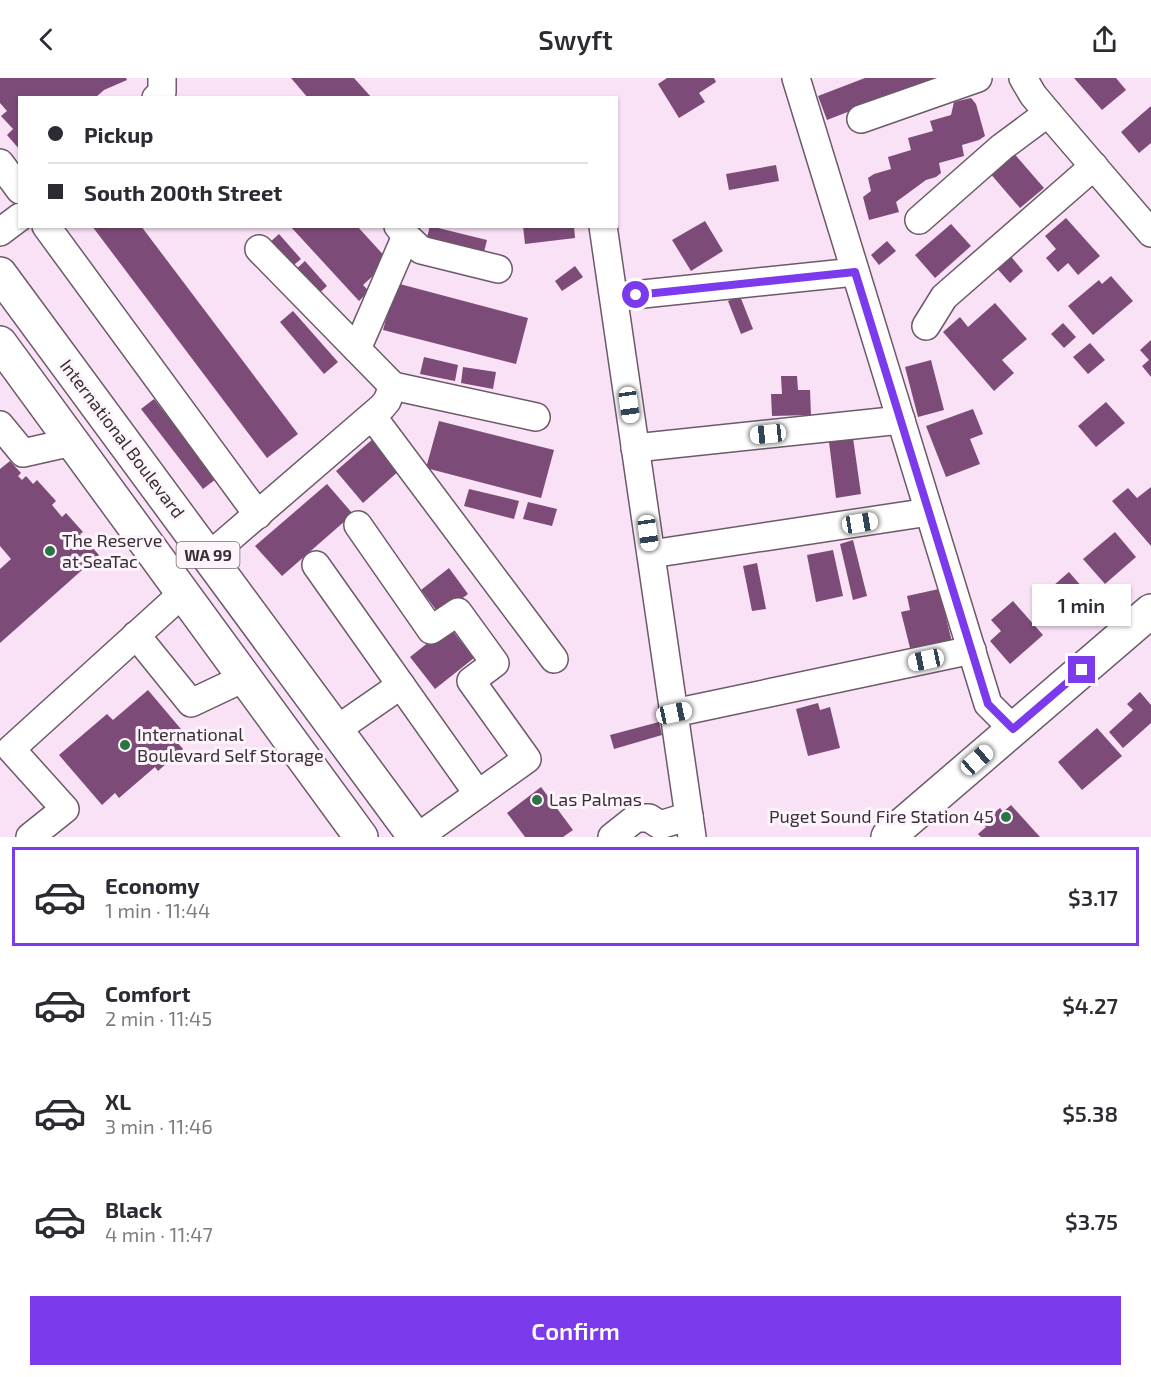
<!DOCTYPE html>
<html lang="en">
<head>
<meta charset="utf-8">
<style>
	body { margin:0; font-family:"Exo 2",sans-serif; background:#f2f2f3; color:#2b2b33; height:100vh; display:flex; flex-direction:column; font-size:22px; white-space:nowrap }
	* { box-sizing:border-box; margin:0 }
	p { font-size:20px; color:#7c7c81 }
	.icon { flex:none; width:33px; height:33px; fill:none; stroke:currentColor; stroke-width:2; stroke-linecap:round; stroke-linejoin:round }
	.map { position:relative; height:759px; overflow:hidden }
	.details { display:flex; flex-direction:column; background:#fff; flex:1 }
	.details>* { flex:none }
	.top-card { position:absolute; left:18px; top:18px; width:600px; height:132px; border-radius:0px; box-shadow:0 2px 4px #0004; display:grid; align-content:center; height:132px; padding:0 30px; background:#fff }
	.end { position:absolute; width:27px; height:27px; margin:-14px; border:8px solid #7c3aed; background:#fff; box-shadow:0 0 0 3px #fff }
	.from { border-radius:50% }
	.bubble { position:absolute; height:42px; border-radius:0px; background:#fff; box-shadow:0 2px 4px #0004; font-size:20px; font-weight:600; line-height:42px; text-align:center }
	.car { position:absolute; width:18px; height:36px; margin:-18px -9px; border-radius:8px; box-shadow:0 0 4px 2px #0007; background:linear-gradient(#fff 24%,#345 0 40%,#fff 0 76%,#345 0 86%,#fff 0) }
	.top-card b { display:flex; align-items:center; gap:21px; height:57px; font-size:22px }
	.top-card b+b { border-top:2px solid #e1e1e2 }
	.top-card i { width:15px; height:15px; background:#2b2b33 }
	ul { padding:10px 0 0; list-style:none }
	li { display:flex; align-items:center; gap:18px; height:99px; margin:0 12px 9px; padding:0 18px; border:3px solid transparent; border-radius:0px }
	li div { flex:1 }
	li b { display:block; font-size:22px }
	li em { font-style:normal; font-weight:600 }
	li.current { border-color:#7c3aed }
	li>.icon { width:54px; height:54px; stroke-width:1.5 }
	.cta { display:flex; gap:12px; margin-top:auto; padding:12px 30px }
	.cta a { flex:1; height:69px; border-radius:0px; background:#7c3aed; color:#fff; font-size:24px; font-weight:600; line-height:69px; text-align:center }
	header { display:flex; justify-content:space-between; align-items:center; height:78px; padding:0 30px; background:#fff; font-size:27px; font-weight:600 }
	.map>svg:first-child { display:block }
</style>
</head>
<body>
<header><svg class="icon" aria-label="back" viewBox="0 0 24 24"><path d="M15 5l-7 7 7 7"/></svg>Swyft<svg class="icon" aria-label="share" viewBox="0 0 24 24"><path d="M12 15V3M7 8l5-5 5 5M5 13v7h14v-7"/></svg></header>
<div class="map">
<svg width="1151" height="759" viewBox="0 0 1151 759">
	<rect width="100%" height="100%" fill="#f9e2f5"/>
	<!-- building -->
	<g fill="#7d4b77">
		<path d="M0,0H126L127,2L104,12L95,20H20V72L7,57L13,51L1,38L7,33L0,25Z"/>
		<path d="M291,0H354L372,20H308Z"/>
		<path d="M667,0H714L716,4L699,15L705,24L679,40L658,6Z"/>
		<path d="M865,0H935L827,42L818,18Z"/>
		<path d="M1074,0H1116L1126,12L1102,32Z"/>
		<path d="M971,20L976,26L985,58L979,62L962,67L964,78L939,85L941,95L936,99L926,102L896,124L899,134L869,142L863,119L871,113L868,100L874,96L891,91L888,79L911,72L908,60L933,53L930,43L951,37L954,24Z"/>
		<path d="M1151,28V65L1139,75L1121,54Z"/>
		<path d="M1012,73L1044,110L1020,130L989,94Z"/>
		<path d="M776,87L779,103L729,112L726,96Z"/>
		<path d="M1066,140L1100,178L1078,197L1068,185L1058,194L1046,180L1056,171L1045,158Z"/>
		<path d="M705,143L723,173L691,193L672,162Z"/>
		<path d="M951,146L971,168L935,200L915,177Z"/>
		<path d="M92,148H141L298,356L267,380Z"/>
		<path d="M290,148H357L389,183L363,207L369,213L359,223Z"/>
		<path d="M430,148L487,162L483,178L426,163Z"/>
		<path d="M523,148H574L575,160L525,166Z"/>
		<path d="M279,156L301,181L289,191L268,166Z"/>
		<path d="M887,163L896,173L879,187L871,177Z"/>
		<path d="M1008,175L1023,193L1010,205L994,187Z"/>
		<path d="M305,183L327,208L316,218L294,193Z"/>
		<path d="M575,188L583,199L562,213L555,203Z"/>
		<path d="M1111,198L1133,223L1093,257L1068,228L1099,202L1102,206Z"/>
		<path d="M396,205L528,240L516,286L383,252Z"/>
		<path d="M740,218L753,251L741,256L728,223Z"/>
		<path d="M995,225L1027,261L1002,282L1014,295L994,313L943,254L960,239L968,249Z"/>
		<path d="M293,233L338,284L324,296L280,244Z"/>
		<path d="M1063,245L1076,259L1064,270L1051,256Z"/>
		<path d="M1151,262V299L1142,288L1149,282L1140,272Z"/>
		<path d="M1090,265L1105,282L1088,296L1073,279Z"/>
		<path d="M424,279L458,287L455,303L420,296Z"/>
		<path d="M931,282L944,332L918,339L905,289Z"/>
		<path d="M463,289L496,294L493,311L461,305Z"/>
		<path d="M781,298H797L798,312H810L811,337L772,338L771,316H782Z"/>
		<path d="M154,321L216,401L203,411L141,331Z"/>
		<path d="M1106,324L1125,345L1096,369L1078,348Z"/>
		<path d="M973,331L983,356L970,361L980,386L946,399L926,348Z"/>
		<path d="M439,343L554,372L541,420L426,390Z"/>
		<path d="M374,360L401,391L363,425L336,393Z"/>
		<path d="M853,360L861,416L836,420L829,364Z"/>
		<path d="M10,383L21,395L18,398L22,402L26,398L33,406L37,402L56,423L52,427L62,439L66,435L83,454L80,456L99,477L0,565V491L11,481L0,468V391Z"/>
		<path d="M327,406L353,436L282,498L255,468Z"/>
		<path d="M1151,409V468L1112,423L1128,410L1137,420Z"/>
		<path d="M469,411L519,423L514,441L464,428Z"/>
		<path d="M528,424L557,431L552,448L523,441Z"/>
		<path d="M1115,454L1136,479L1105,506L1083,481Z"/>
		<path d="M853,462L867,518L853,522L840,466Z"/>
		<path d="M833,472L843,518L816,524L807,477Z"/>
		<path d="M757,485L766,531L752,533L743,488Z"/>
		<path d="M449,490L468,516L440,537L421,512Z"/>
		<path d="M1069,494L1089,517L1058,544L1038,521Z"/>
		<path d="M939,511L953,568L912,578L901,534L910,532L907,518Z"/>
		<path d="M1013,523L1043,557L1010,586L990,563L1001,553L991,542Z"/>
		<path d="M449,548L474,580L435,611L410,579Z"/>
		<path d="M148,612L186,657L177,664L183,671L158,693L155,689L119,720L115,715L102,727L59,677L107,636L113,642Z"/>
		<path d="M1140,614L1151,627V645L1123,670L1109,654L1133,632L1127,626Z"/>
		<path d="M818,625L820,632L830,629L840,670L808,678L796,631Z"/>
		<path d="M659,644L662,657L614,671L610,657Z"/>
		<path d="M1097,650L1122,678L1082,712L1058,684Z"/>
		<path d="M541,709L573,752L563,759H525L507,735Z"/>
		<path d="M1011,727L1040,759H981L978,756L986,749L982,745L1000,730L1003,734Z"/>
	</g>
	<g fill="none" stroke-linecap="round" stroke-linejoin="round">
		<!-- minor casing -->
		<g stroke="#6c5969" stroke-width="30">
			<g id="minor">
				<path d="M796,0L988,626L1013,651"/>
				<path d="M1023,0L1033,17L1048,35L1151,155"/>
				<path d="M156,20L162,14V0"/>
				<path d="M861,41L978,0"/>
				<path d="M0,85L20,112"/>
				<path d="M919,142L1002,69L1048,35"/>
				<path d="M46,148L258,437"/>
				<path d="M398,148L406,158L421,172L498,191"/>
				<path d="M603,148L692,759"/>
				<path d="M0,154L20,139"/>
				<path d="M259,171L393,308"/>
				<path d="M614,219L855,194"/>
				<path d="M926,248L944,219L1094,88"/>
				<path d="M357,271L406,158"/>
				<path d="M372,338L554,581"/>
				<path d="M0,347L23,375L72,364"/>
				<path d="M635,370L901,342"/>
				<path d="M358,447L431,552L458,534L495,585L471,603L527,681L418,759"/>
				<path d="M651,476L929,434"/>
				<path d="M209,478L382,329L387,323L393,308L536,339"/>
				<path d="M316,487L478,716"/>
				<path d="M136,557L191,625L244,600"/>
				<path d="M674,635L972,572"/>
				<path d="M336,652L401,607"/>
				<path d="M30,759L65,731L11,671L183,515"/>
				<path d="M612,759L636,740H649L660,747L689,738"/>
			</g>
		</g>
		<!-- major casing -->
		<g stroke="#6c5969" stroke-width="36">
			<g id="major">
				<path d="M0,196L415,759"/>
				<path d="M0,265L361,759"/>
				<path d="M888,759L1151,533"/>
			</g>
		</g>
		<!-- minor -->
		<use href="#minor" stroke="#fff" stroke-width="27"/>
		<!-- major -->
		<use href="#major" stroke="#fff" stroke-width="33"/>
	</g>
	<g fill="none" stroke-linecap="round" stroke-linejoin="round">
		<!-- route -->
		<path stroke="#7c3aed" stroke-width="8" d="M636,217L855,194L988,626L1013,651L1082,592"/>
	</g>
	<!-- markers -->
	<g fill="#2a7543" stroke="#fdf4fc" stroke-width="2">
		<circle cx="50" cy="473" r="6"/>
		<circle cx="125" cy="667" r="6"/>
		<circle cx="537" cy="722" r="6"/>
		<circle cx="1006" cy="739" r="6"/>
	</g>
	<g text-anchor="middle" stroke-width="6" stroke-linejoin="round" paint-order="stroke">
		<!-- shield labels -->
		<rect fill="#fdf4fc" stroke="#746b72" stroke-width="1.5" x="176.5" y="464" width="63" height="26" rx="4.5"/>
		<g font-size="16" font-weight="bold" fill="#393037">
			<text x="208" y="483">WA 99</text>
		</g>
		<!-- street labels -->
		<g font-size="18" fill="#393037" stroke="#fdf4fc">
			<text transform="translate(122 361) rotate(53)" y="6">International Boulevard</text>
		</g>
		<!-- poi labels -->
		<g font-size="18" fill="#393037" stroke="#fdf4fc" text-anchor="start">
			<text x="62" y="469">The Reserve<tspan x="62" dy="21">at SeaTac</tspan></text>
			<text x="137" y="663">International<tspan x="137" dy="21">Boulevard Self Storage</tspan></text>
			<text x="549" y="728">Las Palmas</text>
			<text x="994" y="745" text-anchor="end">Puget Sound Fire Station 45</text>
		</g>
	</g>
</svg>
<i class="end from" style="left:636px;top:217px"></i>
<i class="end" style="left:1082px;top:592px"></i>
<div class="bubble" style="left:1032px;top:506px;width:99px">1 min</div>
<i class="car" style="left:629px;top:327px;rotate:172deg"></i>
<i class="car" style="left:768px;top:356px;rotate:264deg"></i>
<i class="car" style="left:860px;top:445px;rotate:81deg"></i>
<i class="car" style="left:648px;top:455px;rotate:172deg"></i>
<i class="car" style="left:926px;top:582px;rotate:258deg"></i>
<i class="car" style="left:674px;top:635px;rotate:78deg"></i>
<i class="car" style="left:977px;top:682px;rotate:49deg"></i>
<div class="top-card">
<b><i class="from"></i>Pickup</b>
<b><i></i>South 200th Street</b>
</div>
</div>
<section class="details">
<ul>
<li class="current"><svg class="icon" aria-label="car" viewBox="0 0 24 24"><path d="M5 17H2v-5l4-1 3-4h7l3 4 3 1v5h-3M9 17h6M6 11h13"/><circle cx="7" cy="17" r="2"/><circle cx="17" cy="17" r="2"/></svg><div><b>Economy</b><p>1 min · 11:44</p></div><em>$3.17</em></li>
<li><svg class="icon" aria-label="car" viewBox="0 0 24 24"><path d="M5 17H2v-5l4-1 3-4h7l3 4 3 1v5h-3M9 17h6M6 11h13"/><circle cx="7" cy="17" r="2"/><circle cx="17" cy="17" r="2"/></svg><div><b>Comfort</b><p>2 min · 11:45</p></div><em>$4.27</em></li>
<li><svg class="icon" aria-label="car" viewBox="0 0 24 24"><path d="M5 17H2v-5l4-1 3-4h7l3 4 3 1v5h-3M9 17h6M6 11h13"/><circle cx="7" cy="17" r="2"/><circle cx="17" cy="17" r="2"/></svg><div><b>XL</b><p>3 min · 11:46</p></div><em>$5.38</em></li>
<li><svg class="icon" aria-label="car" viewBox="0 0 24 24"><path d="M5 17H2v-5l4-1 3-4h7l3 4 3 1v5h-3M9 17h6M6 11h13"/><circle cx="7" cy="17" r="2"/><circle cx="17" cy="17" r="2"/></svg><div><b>Black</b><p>4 min · 11:47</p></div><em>$3.75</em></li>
</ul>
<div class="cta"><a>Confirm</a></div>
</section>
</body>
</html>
